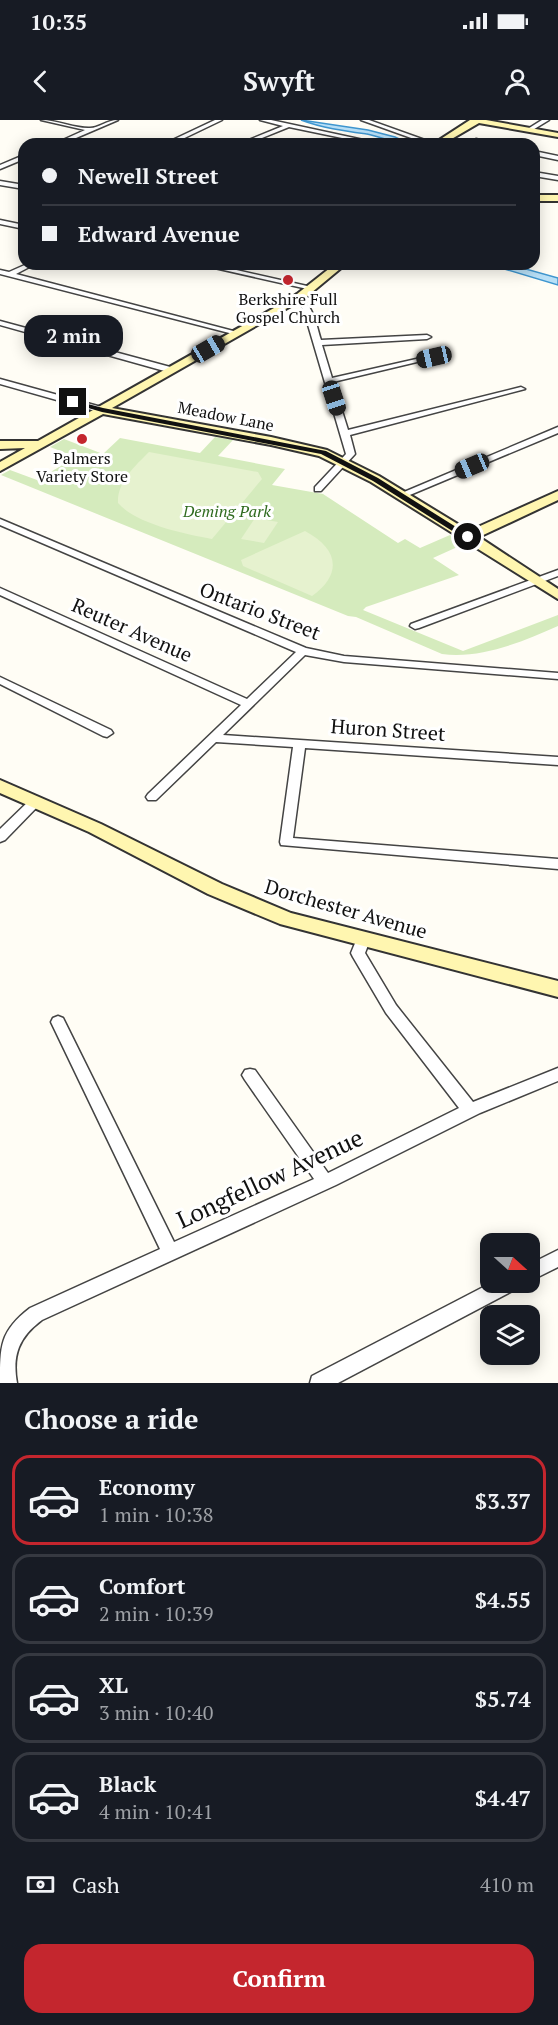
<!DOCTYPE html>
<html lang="en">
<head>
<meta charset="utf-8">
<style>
	body { margin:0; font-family:"PT Serif",serif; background:#242831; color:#f1f3f6; height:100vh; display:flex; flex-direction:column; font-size:22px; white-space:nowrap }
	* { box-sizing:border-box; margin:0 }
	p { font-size:20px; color:#9ea1a6 }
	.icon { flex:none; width:33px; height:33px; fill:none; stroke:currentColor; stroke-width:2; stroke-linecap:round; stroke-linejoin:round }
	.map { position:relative; height:1263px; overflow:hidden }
	.sheet { display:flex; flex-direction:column; background:#171b24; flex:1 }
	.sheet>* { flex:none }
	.banner { position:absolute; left:18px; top:18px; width:522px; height:132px; border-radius:18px; box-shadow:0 3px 15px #0003; display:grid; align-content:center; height:132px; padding:0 24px; background:#171b24 }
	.needle { width:39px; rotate:111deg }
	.tools { position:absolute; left:480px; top:1113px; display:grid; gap:12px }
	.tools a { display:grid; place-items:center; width:60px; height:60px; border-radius:12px; background:#171b24; box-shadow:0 3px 15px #0003; font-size:30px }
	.end { position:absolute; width:27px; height:27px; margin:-14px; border:8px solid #111; background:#fff; box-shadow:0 0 0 3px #fff }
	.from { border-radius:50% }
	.bubble { position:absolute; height:42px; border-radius:18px; background:#171b24; box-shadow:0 3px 15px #0003; font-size:20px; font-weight:700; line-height:42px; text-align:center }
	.car { position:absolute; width:18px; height:36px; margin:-18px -9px; border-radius:8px; box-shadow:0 0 4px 2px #0007; background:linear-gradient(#222 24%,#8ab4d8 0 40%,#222 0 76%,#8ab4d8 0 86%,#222 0) }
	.banner b { display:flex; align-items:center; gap:21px; height:57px; font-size:22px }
	.banner b+b { border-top:2px solid #363941 }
	.banner i { width:15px; height:15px; background:#f1f3f6 }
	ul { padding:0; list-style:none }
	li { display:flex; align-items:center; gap:18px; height:90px; margin:0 12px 9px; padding:0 12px; border:3px solid #363941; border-radius:18px }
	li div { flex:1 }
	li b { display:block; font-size:22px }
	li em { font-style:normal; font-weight:700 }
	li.current { border-color:#c4262e }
	li>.icon { width:54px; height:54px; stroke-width:1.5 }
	h2 { padding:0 24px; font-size:27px; line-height:72px }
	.pay { display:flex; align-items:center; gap:15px; height:66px; padding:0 24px; font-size:22px }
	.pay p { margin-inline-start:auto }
	.action { display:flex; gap:12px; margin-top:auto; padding:12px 24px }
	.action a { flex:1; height:69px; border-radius:18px; background:#c4262e; color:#fff; font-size:24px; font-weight:700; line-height:69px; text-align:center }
	.status { display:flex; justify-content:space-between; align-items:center; height:42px; padding:0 30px; background:#171b24; direction:ltr }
	.status svg { height:16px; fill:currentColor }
	header { display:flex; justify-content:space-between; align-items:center; height:78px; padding:0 24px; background:#171b24; font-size:27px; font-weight:700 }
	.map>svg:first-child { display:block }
</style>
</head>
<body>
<div class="status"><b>10:35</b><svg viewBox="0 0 49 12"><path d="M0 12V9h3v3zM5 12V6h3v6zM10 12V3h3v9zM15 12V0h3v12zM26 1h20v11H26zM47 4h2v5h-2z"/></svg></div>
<header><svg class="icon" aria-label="back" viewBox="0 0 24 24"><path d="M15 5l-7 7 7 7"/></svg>Swyft<svg class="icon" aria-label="person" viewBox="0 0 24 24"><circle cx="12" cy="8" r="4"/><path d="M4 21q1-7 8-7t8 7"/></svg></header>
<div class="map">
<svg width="558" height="1263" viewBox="0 0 558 1263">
	<rect width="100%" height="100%" fill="#fffdf5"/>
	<!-- green -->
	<path fill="#d5ebbd" d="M215,317L233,320L218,336L285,349L272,365L323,374L398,423L405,419L420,428L450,415L464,424L433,438L459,455L366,487L363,490L463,531L558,495V506C522,522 481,539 442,534L356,497L348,496L1,355L10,350L37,360L76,337L50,327L64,319L103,334L120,318L200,333Z"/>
	<!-- pitch -->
	<g fill="#e6f2cf">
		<path d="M149,332L258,352L262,359L212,419C185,414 136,404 118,383C117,362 135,346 149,332Z"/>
		<path d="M255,398L278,402L264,423L241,419Z"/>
		<path d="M305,411C337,428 344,453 312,476L243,446L241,440Z"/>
	</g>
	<!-- water -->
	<g fill="#b9e0f7" stroke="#3f96cf" stroke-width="1.5">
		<path d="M301,0L368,10L395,17L410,24C395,24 382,17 367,14C345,11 322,8 301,0Z"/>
		<path d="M488,144H508L558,158V165Z"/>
	</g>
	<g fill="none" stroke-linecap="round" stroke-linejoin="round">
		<!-- street casing -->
		<g stroke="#444" stroke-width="3">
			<g id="street">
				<path d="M41,0C57,0 76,9 90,8C99,8 107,0 118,0L62,24H54L85,10Z"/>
				<path d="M215,0H222L172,24H164Z"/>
				<path d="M260,0H271L382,24H371L289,7L247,24H239L283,6Z"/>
				<path d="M361,0H369L436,24H428Z"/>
				<path d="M542,0H549L531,11L526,10Z"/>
				<path d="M476,19L492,23L493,24L474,22Z"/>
				<path d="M534,31L558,36V40L534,35Z"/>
				<path d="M24,35V39L0,49V45Z"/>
				<path d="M534,52L558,56V60L534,56Z"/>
				<path d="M0,61L24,65V69L0,65Z"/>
				<path d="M0,100L24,105V109L0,104Z"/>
				<path d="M27,144H35L16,154L241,213L237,215L0,154V150L9,152Z"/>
				<path d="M197,144H210L316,168L312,170Z"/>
				<path d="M293,178C313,178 316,205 321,220L427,215L431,217L427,219L322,225L332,258L434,235L438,237L333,262L348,310L521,267L525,269L350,315L355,334L321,371H315V367L346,334L306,198L302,186L293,182Z"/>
				<path d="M0,201L174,248L175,250L168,252L0,205Z"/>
				<path d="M0,259L105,288L106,290L99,292L0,264Z"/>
				<path d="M558,307V313L405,377H399L397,375Z"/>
				<path d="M0,399L306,528L344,536L558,553V559L344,542L305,535L223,615L558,637V645L305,628L293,718L558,739V749L281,725L280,722L293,627L216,622L156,680H148L146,677L148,674L241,585L0,475V468L247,579L296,532L0,405Z"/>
				<path d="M558,450V456L419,508L415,509L410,506L411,504Z"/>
				<path d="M0,557L111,610L113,613L107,617L103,616L0,564Z"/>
				<path d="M36,677L42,681L40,684L5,720L0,722V709L32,678Z"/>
				<path d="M363,815L368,816L370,820L365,833L396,885L473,982L558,948V961L480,993L336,1065L42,1200C19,1217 12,1235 17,1263H0C0,1226 0,1211 30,1188L160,1129L51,902L53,898L58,896L63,898L174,1122L314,1059L245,960L242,955L245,950L250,949L255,950L328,1053L459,988L386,893L353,837L351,833L358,816Z"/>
				<path d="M558,1130V1147L530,1161V1144Z"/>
				<path d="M493,1162H521L518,1168L338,1263H310L312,1256Z"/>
			</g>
		</g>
		<!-- secondary casing -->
		<g stroke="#333" stroke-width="4">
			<g id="secondary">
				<path d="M470,0H486L558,13V17L479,3L443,24H433Z"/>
				<rect x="534" y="75" width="24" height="6"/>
				<path d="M335,144H346L305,178L112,288L271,317L327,330L379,356L469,411L558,371V380L479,417L558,469V479L371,362L319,336L271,325L103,294L0,351V342L25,328L0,329V321H38L274,188L297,174Z"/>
				<path d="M0,660L101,704L222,764L291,793L558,861V877L280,804L208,774L89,712L0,673Z"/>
			</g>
		</g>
		<!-- street -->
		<use href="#street" fill="#fff" fill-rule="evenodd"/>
		<!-- secondary -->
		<use href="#secondary" fill="#fff6b0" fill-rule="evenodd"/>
	</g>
	<!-- route -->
	<path fill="#111" d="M73,280L103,288L326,331L378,358L472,417L465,419L373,361L321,334L102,292L71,283Z"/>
	<!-- markers -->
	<g fill="#c4262e" stroke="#fff" stroke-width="2">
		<circle cx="288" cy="160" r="6"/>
		<circle cx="82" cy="319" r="6"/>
	</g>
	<g text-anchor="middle" stroke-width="6" stroke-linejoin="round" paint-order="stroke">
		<!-- far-poi labels -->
		<g font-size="16" fill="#111" stroke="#fff">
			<text x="288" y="185">Berkshire Full<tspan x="288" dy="18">Gospel Church</tspan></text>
			<text x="82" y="344">Palmers<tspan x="82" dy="18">Variety Store</tspan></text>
		</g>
		<!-- far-street labels -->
		<g font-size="16" fill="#111" stroke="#fff">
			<text transform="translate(226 296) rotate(11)" y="6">Meadow Lane</text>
		</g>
		<!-- far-park labels -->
		<g font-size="16" font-style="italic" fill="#2f6b1f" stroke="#fff">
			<text x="227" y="397">Deming Park</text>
		</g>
		<!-- street labels -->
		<g font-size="20" fill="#111" stroke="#fff">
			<text transform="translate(260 491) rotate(21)" y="7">Ontario Street</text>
			<text transform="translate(132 510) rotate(24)" y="7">Reuter Avenue</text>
			<text transform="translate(388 610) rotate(4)" y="7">Huron Street</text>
			<text transform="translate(346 789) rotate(16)" y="7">Dorchester Avenue</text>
		</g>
		<!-- near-street labels -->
		<g font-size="24" fill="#111" stroke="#fff">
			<text transform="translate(270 1059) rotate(-25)" y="8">Longfellow Avenue</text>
		</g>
	</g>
</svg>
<div class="tools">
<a><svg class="needle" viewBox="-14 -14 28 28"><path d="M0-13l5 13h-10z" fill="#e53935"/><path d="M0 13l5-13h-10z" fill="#9ea1a6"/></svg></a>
<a><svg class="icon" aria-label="layers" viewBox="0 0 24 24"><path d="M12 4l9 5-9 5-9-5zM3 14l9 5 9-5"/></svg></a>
</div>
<i class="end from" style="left:468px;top:417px"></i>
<i class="end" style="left:73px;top:282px"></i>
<div class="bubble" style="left:24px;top:195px;width:99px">2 min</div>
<i class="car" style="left:208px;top:229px;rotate:60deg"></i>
<i class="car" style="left:434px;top:237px;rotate:257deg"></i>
<i class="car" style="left:334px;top:278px;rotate:162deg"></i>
<i class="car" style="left:472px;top:346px;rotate:247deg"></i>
<div class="banner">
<b><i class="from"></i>Newell Street</b>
<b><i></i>Edward Avenue</b>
</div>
</div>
<section class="sheet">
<h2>Choose a ride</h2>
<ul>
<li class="current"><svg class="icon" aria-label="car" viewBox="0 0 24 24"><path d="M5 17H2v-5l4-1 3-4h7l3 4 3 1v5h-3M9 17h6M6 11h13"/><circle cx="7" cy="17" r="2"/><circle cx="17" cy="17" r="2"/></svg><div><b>Economy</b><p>1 min · 10:38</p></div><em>$3.37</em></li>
<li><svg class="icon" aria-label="car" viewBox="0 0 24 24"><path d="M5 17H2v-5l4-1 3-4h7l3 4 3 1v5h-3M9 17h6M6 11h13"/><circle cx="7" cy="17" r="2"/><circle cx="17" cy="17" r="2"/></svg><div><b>Comfort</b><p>2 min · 10:39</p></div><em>$4.55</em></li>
<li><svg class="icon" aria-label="car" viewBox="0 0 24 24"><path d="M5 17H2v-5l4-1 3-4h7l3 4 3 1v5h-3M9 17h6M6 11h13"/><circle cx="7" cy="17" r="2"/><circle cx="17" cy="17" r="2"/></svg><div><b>XL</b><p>3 min · 10:40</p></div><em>$5.74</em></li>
<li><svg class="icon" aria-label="car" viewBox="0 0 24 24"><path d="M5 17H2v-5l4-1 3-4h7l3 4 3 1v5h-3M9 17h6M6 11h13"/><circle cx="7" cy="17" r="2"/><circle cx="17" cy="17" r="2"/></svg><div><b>Black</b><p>4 min · 10:41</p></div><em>$4.47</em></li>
</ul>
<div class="pay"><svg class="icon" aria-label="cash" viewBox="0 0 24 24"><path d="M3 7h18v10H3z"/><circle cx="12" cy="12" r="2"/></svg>Cash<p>410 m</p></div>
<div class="action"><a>Confirm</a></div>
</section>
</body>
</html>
